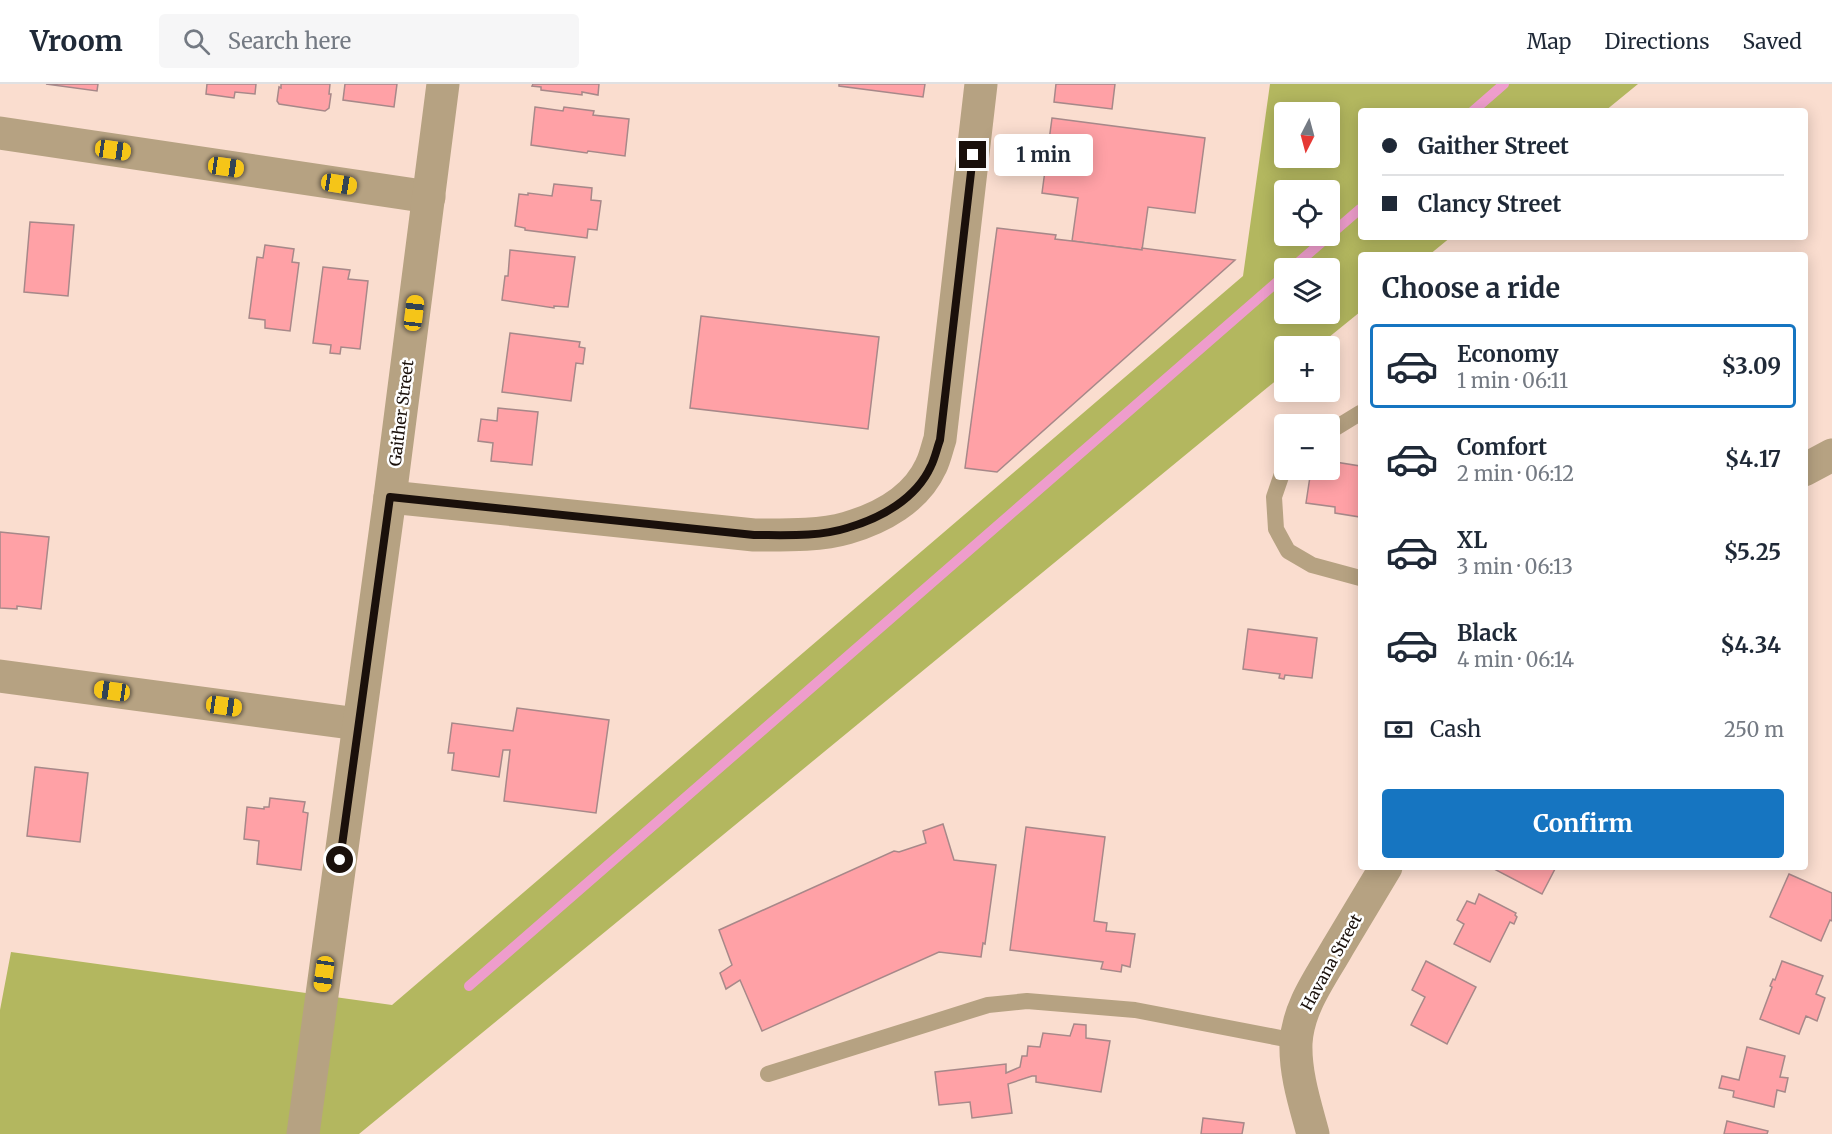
<!DOCTYPE html>
<html lang="en">
<head>
<meta charset="utf-8">
<style>
	body { margin:0; font-family:Merriweather,serif; background:#f6f6f7; color:#1f2937; height:100vh; display:flex; flex-direction:column; font-size:22px; white-space:nowrap }
	* { box-sizing:border-box; margin:0 }
	p { font-size:20px; color:#747a83 }
	.icon { flex:none; width:33px; height:33px; fill:none; stroke:currentColor; stroke-width:2; stroke-linecap:round; stroke-linejoin:round }
	.map { position:relative; flex:1; overflow:hidden }
	.details { position:absolute; left:1358px; top:168px; width:450px; height:618px; display:flex; flex-direction:column; background:#fff; border-radius:6px; box-shadow:0 3px 15px #0003 }
	.details>* { flex:none }
	.guide { position:absolute; left:1358px; top:24px; width:450px; height:132px; border-radius:6px; box-shadow:0 3px 15px #0003; display:grid; align-content:center; height:132px; padding:0 24px; background:#fff }
	.needle { width:39px; rotate:186deg }
	.controls { position:absolute; left:1274px; top:18px; display:grid; gap:12px }
	.controls a { display:grid; place-items:center; width:66px; height:66px; border-radius:6px; background:#fff; box-shadow:0 3px 15px #0003; font-size:30px }
	.end { position:absolute; width:27px; height:27px; margin:-14px; border:8px solid #1a100b; background:#fff; box-shadow:0 0 0 3px #fff }
	.from { border-radius:50% }
	.bubble { position:absolute; height:42px; border-radius:6px; background:#fff; box-shadow:0 3px 15px #0003; font-size:20px; font-weight:700; line-height:42px; text-align:center }
	.car { position:absolute; width:18px; height:36px; margin:-18px -9px; border-radius:8px; box-shadow:0 0 4px 2px #0007; background:linear-gradient(#f5c518 24%,#345 0 40%,#f5c518 0 76%,#345 0 86%,#f5c518 0) }
	.guide b { display:flex; align-items:center; gap:21px; height:57px; font-size:22px }
	.guide b+b { border-top:2px solid #e0e1e3 }
	.guide i { width:15px; height:15px; background:#1f2937 }
	ul { padding:0; list-style:none }
	li { display:flex; align-items:center; gap:18px; height:84px; margin:0 12px 9px; padding:0 12px; border:3px solid transparent; border-radius:6px }
	li div { flex:1 }
	li b { display:block; font-size:22px }
	li em { font-style:normal; font-weight:700 }
	li.current { border-color:#1675c1 }
	li>.icon { width:54px; height:54px; stroke-width:1.5 }
	h2 { padding:0 24px; font-size:27px; line-height:72px }
	.pay { display:flex; align-items:center; gap:15px; height:66px; padding:0 24px; font-size:22px }
	.pay p { margin-inline-start:auto }
	.button { display:flex; gap:12px; margin-top:auto; padding:12px 24px }
	.button a { flex:1; height:69px; border-radius:6px; background:#1675c1; color:#fff; font-size:24px; font-weight:700; line-height:69px; text-align:center }
	header { display:flex; align-items:center; gap:36px; box-sizing:border-box; height:84px; padding:0 30px; background:#fff; border-bottom:2px solid #e0e1e3 }
	header strong { font-size:28px }
	nav { display:flex; gap:33px; margin-inline-start:auto; font-size:21px }
	.search { width:420px; height:54px; background:#f6f6f7; display:flex; align-items:center; gap:15px; box-sizing:border-box; padding:0 21px; border-radius:6px; color:#747a83; font-size:22px }
	.map>svg:first-child { display:block }
</style>
</head>
<body>
<header>
<strong>Vroom</strong>
<div class="search"><svg class="icon" aria-label="search" viewBox="0 0 24 24"><circle cx="10" cy="10" r="6"/><path d="M15 15l6 6"/></svg>Search here</div>
<nav><a>Map</a><a>Directions</a><a>Saved</a></nav>
</header>
<div class="map">
<svg width="1832" height="1050" viewBox="0 0 1832 1050">
	<rect width="100%" height="100%" fill="#faddcf"/>
	<!-- forest -->
	<path fill="#b3b75f" fill-rule="evenodd" d="M1270,0H1638L1605,27H1360V153H1451L1429,171H1360V228L1318,262H1284V290L359,1050H0V926L11,868L392,921L1243,192ZM1284,28H1329V74H1284ZM1284,106H1329V152H1284ZM1284,184H1329V230H1284Z"/>
	<g fill="none" stroke-linecap="round" stroke-linejoin="round">
		<!-- stream -->
		<g stroke="#ee9dcc" stroke-width="10">
			<path d="M1473,27L1504,0"/>
			<path d="M1292,184L1360,125"/>
			<path d="M469,902L1284,192"/>
		</g>
	</g>
	<!-- building -->
	<g fill="#ffa1a6" stroke="#a78889" stroke-width="1.5">
		<path d="M46,0H98L97,7Z"/>
		<path d="M207,0H256L255,10L235,8L234,14L206,10Z"/>
		<path d="M281,0H330L329,10H331L329,24L325,27L279,20L277,17L279,3L281,4Z"/>
		<path d="M345,0H397L394,23L343,16Z"/>
		<path d="M533,0H599L598,11L582,8V11L541,6V3L532,2Z"/>
		<path d="M839,0H925L923,13L839,2Z"/>
		<path d="M1056,0H1115L1112,25L1054,18Z"/>
		<path d="M535,23L563,27L564,23L594,27L593,31L629,35L625,72L588,67L587,69L531,61Z"/>
		<path d="M1052,34L1205,54L1195,129L1148,123L1142,166L1072,157L1078,114L1042,109Z"/>
		<path d="M554,100L592,104L591,116L601,117L597,146L588,145L587,154L525,146V144L515,142L519,110L528,111V109L552,112Z"/>
		<path d="M30,138L74,141L68,212L24,208Z"/>
		<path d="M997,144L1056,151L1055,155L1072,157L1142,166V164L1235,176L997,388L965,384Z"/>
		<path d="M265,161L294,165L292,178L299,179L290,247L265,244V236L249,234L257,173L263,174Z"/>
		<path d="M510,166L575,173L568,223L554,222V224L502,216L505,192H508Z"/>
		<path d="M323,183L350,186L348,195L368,197L360,265L341,263L340,270L330,269L331,261L313,259Z"/>
		<path d="M701,232L879,253L868,345L690,324Z"/>
		<path d="M510,249L580,258L579,263L585,264L583,280L576,279L571,317L502,308Z"/>
		<path d="M498,324L538,328L532,381L491,377L493,359L478,357L481,335L497,337Z"/>
		<path d="M1329,377L1360,382V433L1335,429V423L1306,419L1311,386H1329Z"/>
		<path d="M0,448L49,453L41,525L17,522V525L0,524Z"/>
		<path d="M1248,545L1317,554L1312,594L1285,591L1284,595L1279,594L1280,590L1243,585Z"/>
		<path d="M517,624L609,636L596,729L504,717L510,666H503L499,693L452,686L454,669H448L452,639L513,647Z"/>
		<path d="M35,683L88,689L80,758L27,752Z"/>
		<path d="M270,714L305,718L303,728L308,729L301,786L257,780L259,757L244,755L247,723L264,725V723H269Z"/>
		<path d="M943,740L954,776L996,781L985,860L983,859L981,873L939,868L762,947L740,896L726,905L720,889L732,881L719,846L894,767L899,768L926,759L923,747Z"/>
		<path d="M1026,743L1105,753L1094,837L1107,839L1106,847L1135,850L1130,883L1122,881L1121,888L1101,885L1103,878L1010,866Z"/>
		<path d="M1495,783H1556L1542,810L1494,785Z"/>
		<path d="M1789,790L1832,809V837L1830,836L1821,857L1770,833Z"/>
		<path d="M1479,810L1516,829L1515,831L1517,833L1514,840L1510,838L1490,878L1454,860L1464,840L1457,836L1467,817L1475,820Z"/>
		<path d="M1426,877L1476,903L1447,960L1411,941L1425,913L1412,906Z"/>
		<path d="M1782,877L1823,892L1816,910L1825,914L1817,937L1806,932L1799,950L1760,935L1772,903L1770,902L1773,895L1775,896Z"/>
		<path d="M1074,940L1086,941V954L1110,957L1101,1008L1036,998V992H1032L1008,1000L1012,1029L972,1034L970,1018L939,1021L935,988L1006,980V989L1020,983L1022,972H1027L1028,962L1040,963L1043,949L1070,952Z"/>
		<path d="M1747,963L1785,972L1780,993L1788,994L1785,1008L1777,1006L1774,1023L1733,1013L1734,1007L1719,1004L1722,992L1739,996Z"/>
		<path d="M1203,1034L1244,1039L1242,1050H1201Z"/>
		<path d="M1727,1037L1768,1047L1767,1050H1724Z"/>
	</g>
	<g fill="none" stroke-linecap="round" stroke-linejoin="round">
		<!-- service -->
		<g stroke="#b6a282" stroke-width="16">
			<path d="M1329,348L1360,329"/>
			<path d="M1284,384L1274,413L1276,445L1288,467L1312,481L1360,494"/>
			<path d="M768,990L988,921L1027,917L1135,926L1296,957"/>
		</g>
		<!-- minor -->
		<g stroke="#b6a282" stroke-width="33">
			<path d="M0,49L429,113"/>
			<path d="M1804,386L1832,371"/>
			<path d="M390,413L754,451C783,451 820,452 847,444C881,434 916,415 931,382C935,374 937,364 940,355L981,0"/>
			<path d="M0,592L358,640"/>
			<path d="M303,1050L390,413L443,0"/>
			<path d="M1313,1050C1305,1020 1295,990 1296,959C1298,923 1321,893 1338,863C1354,836 1370,810 1386,783"/>
		</g>
	</g>
	<g fill="none" stroke-linecap="round" stroke-linejoin="round">
		<!-- route -->
		<path stroke="#1a100b" stroke-width="8" d="M340,776L390,413L754,451C784,451 819,453 847,444C881,434 916,415 931,382C935,374 937,364 940,356L973,71"/>
	</g>
	<g text-anchor="middle" stroke-width="5" stroke-linejoin="round" paint-order="stroke">
		<!-- street labels -->
		<g font-size="16" fill="#1a100b" stroke="#fff">
			<text transform="translate(401 329) rotate(-83)" y="6">Gaither Street</text>
			<text transform="translate(1331 878) rotate(-61)" y="6">Havana Street</text>
		</g>
	</g>
</svg>
<div class="controls">
<a><svg class="needle" viewBox="-14 -14 28 28"><path d="M0-13l5 13h-10z" fill="#e53935"/><path d="M0 13l5-13h-10z" fill="#747a83"/></svg></a>
<a><svg class="icon" aria-label="locate" viewBox="0 0 24 24"><circle cx="12" cy="12" r="6"/><path d="M12 2v4M12 18v4M2 12h4M18 12h4"/></svg></a>
<a><svg class="icon" aria-label="layers" viewBox="0 0 24 24"><path d="M12 4l9 5-9 5-9-5zM3 14l9 5 9-5"/></svg></a>
<a>+</a>
<a>−</a>
</div>
<i class="end from" style="left:340px;top:776px"></i>
<i class="end" style="left:973px;top:71px"></i>
<div class="bubble" style="left:994px;top:50px;width:99px">1 min</div>
<i class="car" style="left:113px;top:66px;rotate:98deg"></i>
<i class="car" style="left:226px;top:83px;rotate:98deg"></i>
<i class="car" style="left:339px;top:100px;rotate:99deg"></i>
<i class="car" style="left:414px;top:229px;rotate:7deg"></i>
<i class="car" style="left:112px;top:607px;rotate:278deg"></i>
<i class="car" style="left:224px;top:622px;rotate:98deg"></i>
<i class="car" style="left:324px;top:890px;rotate:188deg"></i>
<div class="guide">
<b><i class="from"></i>Gaither Street</b>
<b><i></i>Clancy Street</b>
</div>
<section class="details">
<h2>Choose a ride</h2>
<ul>
<li class="current"><svg class="icon" aria-label="car" viewBox="0 0 24 24"><path d="M5 17H2v-5l4-1 3-4h7l3 4 3 1v5h-3M9 17h6M6 11h13"/><circle cx="7" cy="17" r="2"/><circle cx="17" cy="17" r="2"/></svg><div><b>Economy</b><p>1 min · 06:11</p></div><em>$3.09</em></li>
<li><svg class="icon" aria-label="car" viewBox="0 0 24 24"><path d="M5 17H2v-5l4-1 3-4h7l3 4 3 1v5h-3M9 17h6M6 11h13"/><circle cx="7" cy="17" r="2"/><circle cx="17" cy="17" r="2"/></svg><div><b>Comfort</b><p>2 min · 06:12</p></div><em>$4.17</em></li>
<li><svg class="icon" aria-label="car" viewBox="0 0 24 24"><path d="M5 17H2v-5l4-1 3-4h7l3 4 3 1v5h-3M9 17h6M6 11h13"/><circle cx="7" cy="17" r="2"/><circle cx="17" cy="17" r="2"/></svg><div><b>XL</b><p>3 min · 06:13</p></div><em>$5.25</em></li>
<li><svg class="icon" aria-label="car" viewBox="0 0 24 24"><path d="M5 17H2v-5l4-1 3-4h7l3 4 3 1v5h-3M9 17h6M6 11h13"/><circle cx="7" cy="17" r="2"/><circle cx="17" cy="17" r="2"/></svg><div><b>Black</b><p>4 min · 06:14</p></div><em>$4.34</em></li>
</ul>
<div class="pay"><svg class="icon" aria-label="cash" viewBox="0 0 24 24"><path d="M3 7h18v10H3z"/><circle cx="12" cy="12" r="2"/></svg>Cash<p>250 m</p></div>
<div class="button"><a>Confirm</a></div>
</section>
</div>
</body>
</html>
